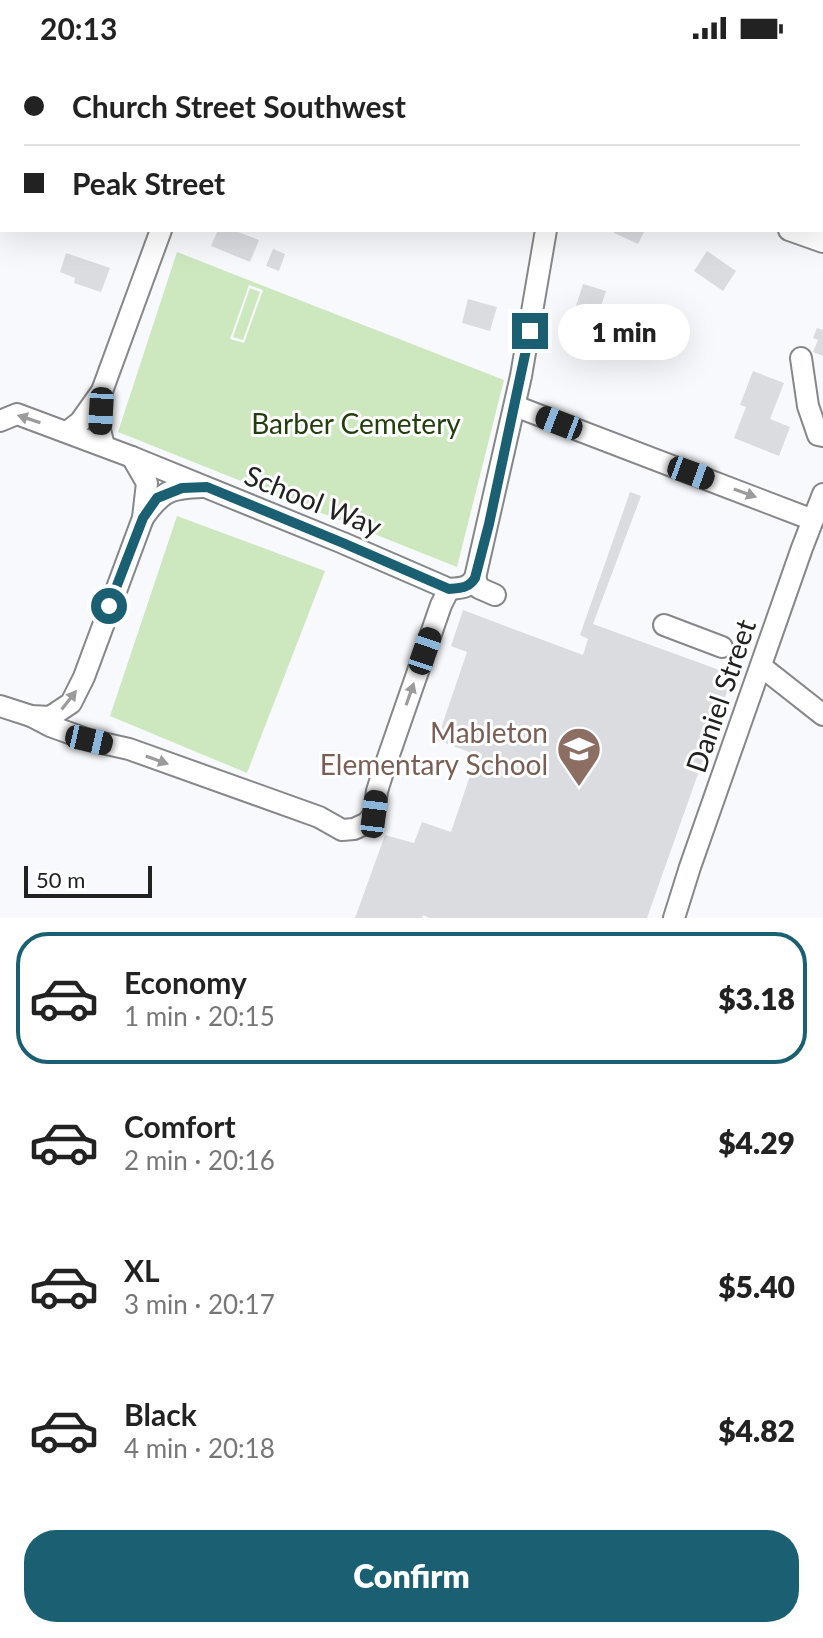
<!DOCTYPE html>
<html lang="en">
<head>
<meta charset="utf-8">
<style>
	body { margin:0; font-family:Lato,sans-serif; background:#f2f2f2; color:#222; height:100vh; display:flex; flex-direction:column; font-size:30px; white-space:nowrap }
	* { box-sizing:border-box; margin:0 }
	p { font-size:26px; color:#767676 }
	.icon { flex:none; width:44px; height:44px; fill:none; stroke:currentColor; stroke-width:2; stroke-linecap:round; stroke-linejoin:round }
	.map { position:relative; height:862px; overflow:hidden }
	.details { display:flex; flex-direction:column; background:#fff; flex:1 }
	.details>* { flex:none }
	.guide { position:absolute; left:0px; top:0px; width:824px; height:176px; box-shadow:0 8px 32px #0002; display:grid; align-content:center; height:176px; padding:0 24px; background:#fff }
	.scale { position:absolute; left:24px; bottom:20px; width:128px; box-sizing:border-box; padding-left:8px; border:4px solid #212122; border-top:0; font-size:22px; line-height:28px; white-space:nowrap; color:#212122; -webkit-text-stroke:6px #fff; paint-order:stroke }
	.end { position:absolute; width:36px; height:36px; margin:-18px; border:10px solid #1b6072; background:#fff; box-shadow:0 0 0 4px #fff }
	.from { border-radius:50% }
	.bubble { position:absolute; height:56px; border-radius:28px; background:#fff; box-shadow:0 8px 32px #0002; font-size:26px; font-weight:800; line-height:56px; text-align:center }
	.car { position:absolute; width:24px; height:48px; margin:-24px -12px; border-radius:10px; box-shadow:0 0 6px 2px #0007; background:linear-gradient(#222 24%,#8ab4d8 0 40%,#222 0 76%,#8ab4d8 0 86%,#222 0) }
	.guide b { display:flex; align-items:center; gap:28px; height:76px; font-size:30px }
	.guide b+b { border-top:2px solid #e0e0e0 }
	.guide i { width:20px; height:20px; background:#222 }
	ul { padding:14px 0 0; list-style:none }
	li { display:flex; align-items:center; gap:24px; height:132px; margin:0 16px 12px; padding:0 8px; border:4px solid transparent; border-radius:32px }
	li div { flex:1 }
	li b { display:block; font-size:30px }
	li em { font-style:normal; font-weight:800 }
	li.selected { border-color:#1b6072 }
	li>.icon { width:72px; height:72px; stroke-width:1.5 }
	.primary-button { display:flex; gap:16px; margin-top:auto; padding:16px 24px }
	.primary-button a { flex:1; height:92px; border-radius:32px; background:#1b6072; color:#fff; font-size:32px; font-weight:800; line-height:92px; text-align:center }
	.status { display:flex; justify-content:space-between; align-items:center; height:56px; padding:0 40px; background:#fff; direction:ltr }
	.status svg { height:22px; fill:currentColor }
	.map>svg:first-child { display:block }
</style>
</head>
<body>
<div class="status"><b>20:13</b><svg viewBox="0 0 49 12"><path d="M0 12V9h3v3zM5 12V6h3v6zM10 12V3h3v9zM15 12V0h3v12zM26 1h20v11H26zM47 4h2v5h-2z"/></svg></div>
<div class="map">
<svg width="823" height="862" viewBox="0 0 823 862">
	<rect width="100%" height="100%" fill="#f8f9fc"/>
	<!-- green -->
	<g fill="#cde7bf" fill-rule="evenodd">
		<path d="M177,196L504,324L457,511L118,376ZM249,229L263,234L244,287L230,283Z"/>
		<path d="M250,232L260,236L243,284L233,281Z"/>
		<path d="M177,460L325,515L247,717L110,660Z"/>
	</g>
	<!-- building -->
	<g fill="#dbdcdf">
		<path d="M218,174H233L259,184L250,206L211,190Z"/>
		<path d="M615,174H645L638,188L614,177Z"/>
		<path d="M273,193L285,198L279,215L266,210Z"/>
		<path d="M707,195L736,215L723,235L694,215Z"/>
		<path d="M66,197L110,212L101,236L74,227L75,222L60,216Z"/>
		<path d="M583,228L606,235L596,265L576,258L578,250H576Z"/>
		<path d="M468,243L497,251L490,275L462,267Z"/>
		<path d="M817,272L823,274V300L813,296L818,284L813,282Z"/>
		<path d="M753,315L784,327L770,363L790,371L779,400L734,382L746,351L740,349Z"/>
		<path d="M630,436L641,440L593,568L733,619L647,862H430L423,859L422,862H355L385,779L414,787L422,766L451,776L477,699L437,684L467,596L451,590L463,554L583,599L588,583L580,579Z"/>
	</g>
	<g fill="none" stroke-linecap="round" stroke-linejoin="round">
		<!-- minor casing -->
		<g stroke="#868789" stroke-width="24">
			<g id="minor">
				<path d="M386,0L390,2"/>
				<path d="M220,2V0"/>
				<path d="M589,2L590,0"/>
				<path d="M0,115L2,116"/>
				<path d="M789,174L823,186"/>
				<path d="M801,302L808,350L818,379L823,380"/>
				<path d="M102,335L100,374L104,390"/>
				<path d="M515,350L813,464"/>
				<path d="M0,365L17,358L132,401L147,427L143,462L84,621L71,647L50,661L31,660L0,650"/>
				<path d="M67,376L80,366L102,335L161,174"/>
				<path d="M132,401L343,487L449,533C461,532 469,532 475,522L521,320L546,174"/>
				<path d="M143,462C162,435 170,432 202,431"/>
				<path d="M475,522L479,532L495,539"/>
				<path d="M664,569L722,591"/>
				<path d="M762,611L823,659"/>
				<path d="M31,660L50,670L89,684L129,693L319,761L342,774L354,773L367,767L374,758L377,735L383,716L441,549L449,533"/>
				<path d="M674,862L690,811L802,492L823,438"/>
			</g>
		</g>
		<!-- minor -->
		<use href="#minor" stroke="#fff" stroke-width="20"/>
	</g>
	<!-- one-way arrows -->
	<defs><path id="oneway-solid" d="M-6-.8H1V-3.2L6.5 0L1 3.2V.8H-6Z" transform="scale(2)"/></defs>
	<g fill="#9b9b9c">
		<use href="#oneway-solid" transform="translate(29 363) rotate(-162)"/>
		<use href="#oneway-solid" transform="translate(745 437) rotate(20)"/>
		<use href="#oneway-solid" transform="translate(410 638) rotate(-71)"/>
		<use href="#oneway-solid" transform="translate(69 644) rotate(-52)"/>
		<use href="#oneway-solid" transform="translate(157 704) rotate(20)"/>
	</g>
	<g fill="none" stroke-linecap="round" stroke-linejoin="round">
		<!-- route -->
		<path stroke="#1b6072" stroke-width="10" d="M109,550L143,462L157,442L182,432L207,431L343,487L449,533C461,532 469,532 475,522L489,468L530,275"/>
	</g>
	<!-- icons -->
	<defs>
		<g id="school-pin" transform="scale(2.3)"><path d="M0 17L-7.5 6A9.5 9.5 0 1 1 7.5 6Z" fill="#8d6e63" stroke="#fff"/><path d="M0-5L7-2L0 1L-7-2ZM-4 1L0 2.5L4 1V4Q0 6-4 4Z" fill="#fff"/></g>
	</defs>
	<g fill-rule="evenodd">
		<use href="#school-pin" x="579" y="693"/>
	</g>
	<g text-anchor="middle" stroke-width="6" stroke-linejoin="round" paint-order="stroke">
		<!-- park labels -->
		<g font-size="28" fill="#223e0c" stroke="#fff">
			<text x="356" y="378">Barber Cemetery</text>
		</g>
		<!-- street labels -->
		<g font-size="28" fill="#212122" stroke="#fff">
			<text transform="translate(313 445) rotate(22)" y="10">School Way</text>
			<text transform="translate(721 640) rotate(-71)" y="10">Daniel Street</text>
		</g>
		<!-- education labels -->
		<g font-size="28" fill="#785e54" stroke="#fff" text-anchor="end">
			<text x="548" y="687">Mableton<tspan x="548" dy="32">Elementary School</tspan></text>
		</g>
	</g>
</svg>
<div class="scale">50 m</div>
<i class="end from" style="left:109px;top:550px"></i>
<i class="end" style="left:530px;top:275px"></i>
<div class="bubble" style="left:558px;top:248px;width:132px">1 min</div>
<i class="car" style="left:101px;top:355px;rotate:183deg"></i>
<i class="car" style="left:559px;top:367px;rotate:291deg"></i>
<i class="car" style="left:691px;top:417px;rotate:110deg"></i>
<i class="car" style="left:425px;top:595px;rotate:19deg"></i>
<i class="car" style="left:89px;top:684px;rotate:103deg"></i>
<i class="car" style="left:374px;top:758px;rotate:7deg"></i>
<div class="guide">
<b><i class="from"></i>Church Street Southwest</b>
<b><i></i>Peak Street</b>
</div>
</div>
<section class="details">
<ul>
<li class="selected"><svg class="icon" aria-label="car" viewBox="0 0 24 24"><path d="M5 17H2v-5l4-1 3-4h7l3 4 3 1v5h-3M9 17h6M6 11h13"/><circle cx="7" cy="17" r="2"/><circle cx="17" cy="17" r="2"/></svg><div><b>Economy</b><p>1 min · 20:15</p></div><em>$3.18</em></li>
<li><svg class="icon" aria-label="car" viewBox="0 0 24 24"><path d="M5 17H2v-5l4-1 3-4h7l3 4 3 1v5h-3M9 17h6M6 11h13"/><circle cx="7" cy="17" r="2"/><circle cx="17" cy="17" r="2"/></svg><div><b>Comfort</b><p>2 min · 20:16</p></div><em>$4.29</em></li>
<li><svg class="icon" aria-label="car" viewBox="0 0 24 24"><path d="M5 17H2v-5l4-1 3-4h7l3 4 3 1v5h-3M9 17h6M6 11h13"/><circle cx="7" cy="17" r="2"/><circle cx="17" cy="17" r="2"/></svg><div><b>XL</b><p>3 min · 20:17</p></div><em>$5.40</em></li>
<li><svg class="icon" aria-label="car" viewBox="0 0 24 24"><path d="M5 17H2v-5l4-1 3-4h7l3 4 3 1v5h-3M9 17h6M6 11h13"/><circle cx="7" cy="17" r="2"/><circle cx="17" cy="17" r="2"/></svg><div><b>Black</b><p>4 min · 20:18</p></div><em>$4.82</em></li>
</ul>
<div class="primary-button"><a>Confirm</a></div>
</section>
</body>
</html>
